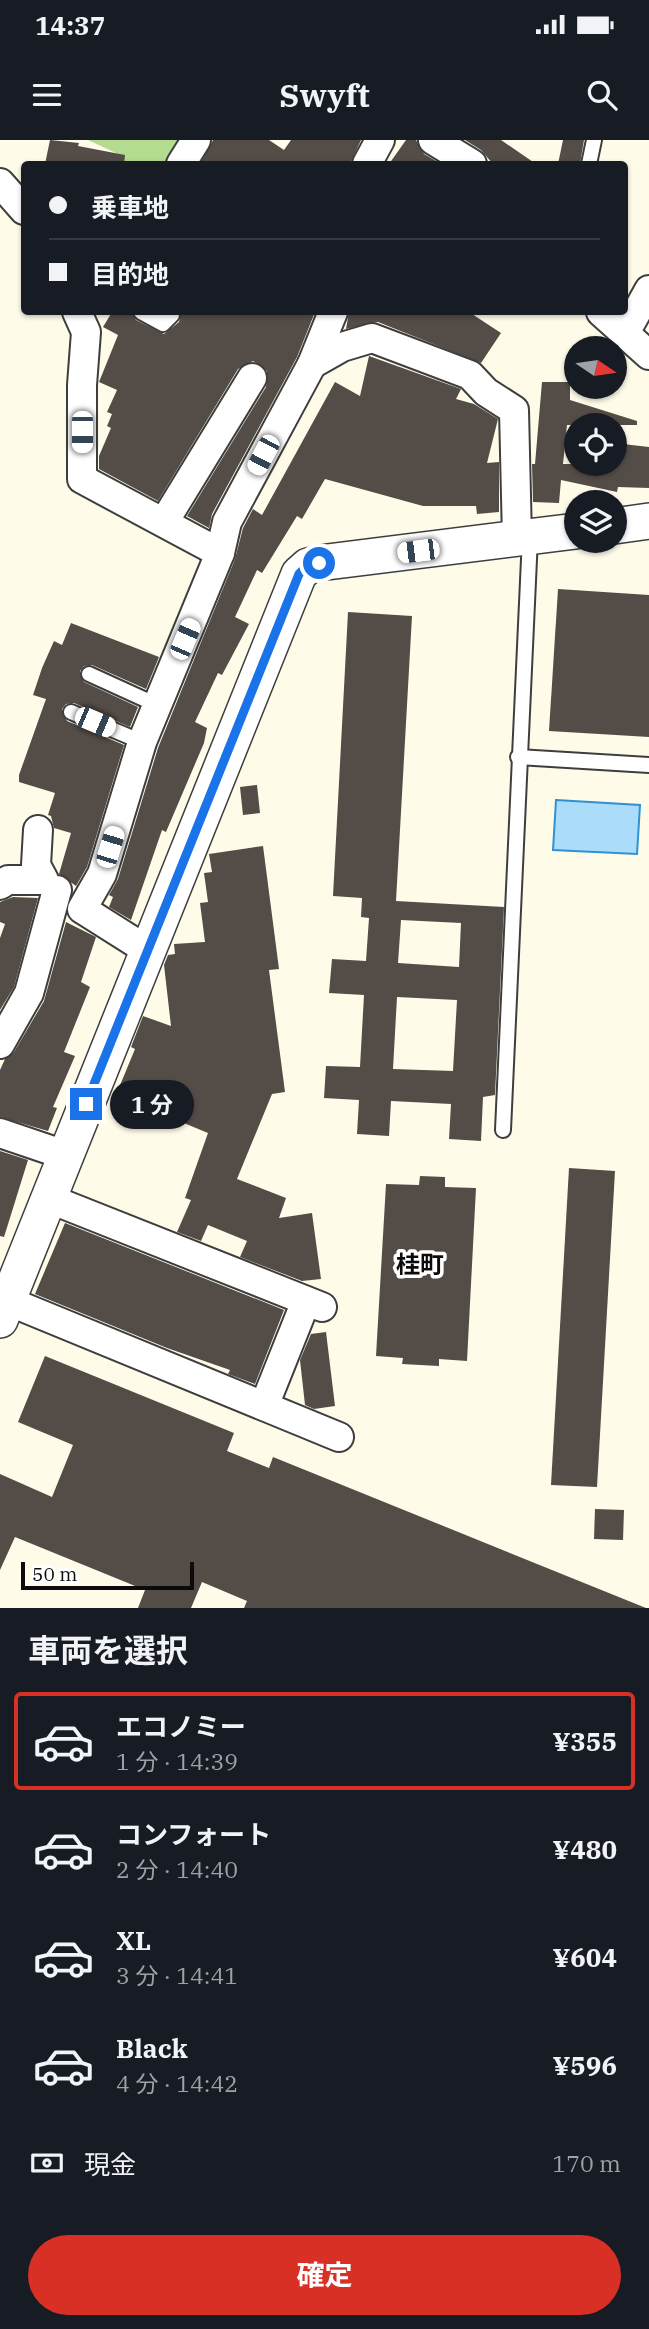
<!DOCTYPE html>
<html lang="ja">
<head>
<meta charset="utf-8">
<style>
	body { margin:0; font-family:"IBM Plex Serif","Noto Sans JP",serif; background:#20242c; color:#f1f3f6; height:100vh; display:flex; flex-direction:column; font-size:26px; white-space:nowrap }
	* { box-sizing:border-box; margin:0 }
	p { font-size:23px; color:#9ea1a6 }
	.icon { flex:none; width:38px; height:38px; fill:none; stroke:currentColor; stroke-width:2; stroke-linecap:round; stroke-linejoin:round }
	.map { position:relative; height:1468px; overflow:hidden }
	.panel { display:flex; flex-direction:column; background:#171b24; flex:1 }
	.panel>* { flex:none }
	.guide { position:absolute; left:21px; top:21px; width:607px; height:154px; border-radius:7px; box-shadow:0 2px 5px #0004; display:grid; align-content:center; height:154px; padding:0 28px; background:#171b24 }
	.needle { width:46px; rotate:103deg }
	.buttons { position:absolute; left:564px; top:196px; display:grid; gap:14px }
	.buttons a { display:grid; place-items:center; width:63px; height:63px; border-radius:50%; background:#171b24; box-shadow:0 2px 5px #0004; font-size:35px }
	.scale { position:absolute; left:21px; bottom:18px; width:173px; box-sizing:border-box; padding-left:7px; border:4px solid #0b0b0b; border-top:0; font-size:19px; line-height:24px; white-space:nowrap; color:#0b0b0b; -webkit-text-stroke:5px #fff; paint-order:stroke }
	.end { position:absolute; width:32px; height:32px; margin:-16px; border:9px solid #1a73e8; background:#fff; box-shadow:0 0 0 4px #fff }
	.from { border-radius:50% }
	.bubble { position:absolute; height:49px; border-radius:24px; background:#171b24; box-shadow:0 2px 5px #0004; font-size:23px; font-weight:700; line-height:49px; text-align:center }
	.car { position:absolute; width:21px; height:42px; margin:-21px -10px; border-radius:9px; box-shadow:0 0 5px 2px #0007; background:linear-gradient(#fff 24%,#345 0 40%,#fff 0 76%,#345 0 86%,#fff 0) }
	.guide b { display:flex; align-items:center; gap:24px; height:66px; font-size:26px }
	.guide b+b { border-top:2px solid #363941 }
	.guide i { width:18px; height:18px; background:#f1f3f6 }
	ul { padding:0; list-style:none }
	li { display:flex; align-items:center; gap:21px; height:98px; margin:0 14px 10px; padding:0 14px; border:4px solid transparent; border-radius:7px }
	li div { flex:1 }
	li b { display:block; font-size:26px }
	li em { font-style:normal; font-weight:700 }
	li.current { border-color:#d93025 }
	li>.icon { width:63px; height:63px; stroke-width:1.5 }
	h2 { padding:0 28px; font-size:32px; line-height:84px }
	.pay { display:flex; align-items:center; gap:18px; height:77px; padding:0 28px; font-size:26px }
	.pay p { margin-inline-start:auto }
	.primary-button { display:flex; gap:14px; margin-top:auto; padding:14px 28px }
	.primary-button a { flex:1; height:80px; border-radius:42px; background:#d93025; color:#fff; font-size:28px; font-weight:700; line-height:80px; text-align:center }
	.status { display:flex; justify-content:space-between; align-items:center; height:49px; padding:0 35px; background:#171b24; direction:ltr }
	.status svg { height:19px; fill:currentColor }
	header { display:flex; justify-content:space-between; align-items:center; height:91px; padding:0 28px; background:#171b24; font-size:32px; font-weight:700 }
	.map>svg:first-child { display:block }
</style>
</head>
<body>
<div class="status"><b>14:37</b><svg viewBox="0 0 49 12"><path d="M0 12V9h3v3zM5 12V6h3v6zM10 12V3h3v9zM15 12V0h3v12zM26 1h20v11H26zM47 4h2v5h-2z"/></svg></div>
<header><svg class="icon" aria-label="menu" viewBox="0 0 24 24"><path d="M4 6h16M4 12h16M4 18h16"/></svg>Swyft<svg class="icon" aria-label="search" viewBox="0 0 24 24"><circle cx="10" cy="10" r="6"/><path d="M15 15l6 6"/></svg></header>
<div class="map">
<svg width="649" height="1468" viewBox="0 0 649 1468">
	<rect width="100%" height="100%" fill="#fffbe9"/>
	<!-- forest -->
	<path fill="#b3dc90" d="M88,0H179L164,24H115L118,14Z"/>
	<!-- water -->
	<path fill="#abdcf9" stroke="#2e92d4" stroke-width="2" d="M556,660L640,665L637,714L553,710Z"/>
	<!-- building -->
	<g fill="#544c47" fill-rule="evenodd">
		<path d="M50,0L79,3L78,6L125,15L124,24H45Z"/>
		<path d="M213,0H269L284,10L291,0H361L350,24H200Z"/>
		<path d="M406,0H416L424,14L441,24H389Z"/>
		<path d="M465,0H501L536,24H493L481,10Z"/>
		<path d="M563,0H584L580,24H558Z"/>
		<path d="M112,172H131L136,180L164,194L179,182L181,172H315L297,217L212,374L209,388L187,376L266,247L267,231L253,221L238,229L158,361L99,329V316L111,288L107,286L112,274L107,272L117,250L99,242L118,195L103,187Z"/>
		<path d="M349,172H469L501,193L481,223L378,182L346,189Z"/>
		<path d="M369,216L461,249L456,259L474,264L498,279L487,323L499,322V372L477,374L476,366H423L325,339L302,379L297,376L262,433L257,430L235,477L249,484L222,535L218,533L195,582L207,588L204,603L166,692L162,690L131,780L109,767L113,757L109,755L118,739L158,608L235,419L243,388L253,369L262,375L335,242L360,256Z"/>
		<path d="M542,242H570V260L637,281V285H567L563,324H614V303L649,307V348L618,347L617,352L561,340L559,363L533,362L532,324H535Z"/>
		<path d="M558,449L649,455V597L549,591Z"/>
		<path d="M348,472L412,476L396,761L504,767L495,955L483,957L481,1001L449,999L451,964L391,961L389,996L357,994L359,960L324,958L326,926L360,927L364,855L329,853L332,819L366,821L369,778L361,777L362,758L333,756ZM401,780L461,783L459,827L398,823ZM397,857L457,860L453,931L393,929Z"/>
		<path d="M71,483L159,517L146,549L92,525L84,526L80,531L84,542L138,567L130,587L74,563L66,564L62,569L67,581L124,605L87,727L76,746L59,734L71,693L54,688L51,676L48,675L55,653L19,642V635L46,559L33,555L42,528L54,501L62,505Z"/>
		<path d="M257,645L260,673L243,675L240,647Z"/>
		<path d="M263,706L279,829L269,830L285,952L272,954L237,1039L286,1058L279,1078L312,1073L321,1139L302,1141L240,1117L247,1101L208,1085L201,1101L177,1092L191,1060L185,1058L208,993L116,955L135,909L131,907L143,876L171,886L164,825L168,815L175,814L174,804L205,802L200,763L208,762L204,733L212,732L209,714Z"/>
		<path d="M13,757L38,758L14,847L0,870V798L5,784L0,782V762Z"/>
		<path d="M66,782L96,797L81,842L90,847L64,912L75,916L53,967L57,968L48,991L0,977V930L5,919L14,912L44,861Z"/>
		<path d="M0,1011L28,1020L4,1097L0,1096Z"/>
		<path d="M569,1028L615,1031L597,1347L551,1345Z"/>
		<path d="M420,1036L445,1037V1047L476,1048L467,1221L439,1219V1226L402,1224L403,1218L376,1216L386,1044L419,1045Z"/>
		<path d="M65,1083L284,1170L255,1244L228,1234L230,1230L167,1208L35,1154Z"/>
		<path d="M326,1192L335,1266L314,1269L305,1265L300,1220L311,1194Z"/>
		<path d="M45,1216L234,1293L227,1311L269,1328L273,1317L646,1468H244L247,1461L202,1442L191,1468H138L145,1450L15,1397L0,1430V1334L52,1357L73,1305L18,1282Z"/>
		<path d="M595,1369L624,1370L623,1400L594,1399Z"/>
	</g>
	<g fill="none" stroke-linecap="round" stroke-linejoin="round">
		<!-- service casing -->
		<g stroke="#3e3e3e" stroke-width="18">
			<g id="service">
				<path d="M589,24L594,0"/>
				<path d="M141,172L163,184L172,175"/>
				<path d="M89,534L157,565"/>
				<path d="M71,572L142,602"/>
				<path d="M518,617L649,625"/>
				<path d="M503,990L530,397"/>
			</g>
		</g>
		<!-- minor casing -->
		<g stroke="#3e3e3e" stroke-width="32">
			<g id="minor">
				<path d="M433,0L472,24"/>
				<path d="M181,24L196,0"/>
				<path d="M367,24L380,0"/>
				<path d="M0,43L24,70"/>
				<path d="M77,172L86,192L82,245V339L220,413"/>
				<path d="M601,172L649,215"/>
				<path d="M625,193L649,150"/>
				<path d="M312,224L333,172"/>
				<path d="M164,382L252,238"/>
				<path d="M0,745L8,740H44L36,725L38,690"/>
				<path d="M147,810L82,769L102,734L142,602L220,413L227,382L312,224L342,207L372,198L470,235L486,252L514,270L517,399"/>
				<path d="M0,904L29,853L57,750"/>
				<path d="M0,993L65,1015"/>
				<path d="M50,1059L322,1167"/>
				<path d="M8,1161L339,1297"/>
				<path d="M264,1266L306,1161"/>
			</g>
		</g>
		<!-- tertiary casing -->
		<g stroke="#3e3e3e" stroke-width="38">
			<g id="tertiary">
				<path d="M614,386L649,381"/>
				<path d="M0,1180L299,434L308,426L319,423L576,391"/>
			</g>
		</g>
		<!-- service -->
		<use href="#service" stroke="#fff" stroke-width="14"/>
		<!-- minor -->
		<use href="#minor" stroke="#fff" stroke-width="28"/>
		<!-- tertiary -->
		<use href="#tertiary" stroke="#fff" stroke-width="35"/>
	</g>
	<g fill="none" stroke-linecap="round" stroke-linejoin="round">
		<!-- route -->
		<path stroke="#1a73e8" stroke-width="9" d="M86,964L299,434L307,426L319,423"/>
	</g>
	<g text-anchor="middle" stroke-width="7" stroke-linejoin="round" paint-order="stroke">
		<!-- neighbourhood labels -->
		<g font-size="24" font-weight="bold" fill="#0b0b0b" stroke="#fff">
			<text x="420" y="1133">桂町</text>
		</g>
	</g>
</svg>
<div class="buttons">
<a><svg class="needle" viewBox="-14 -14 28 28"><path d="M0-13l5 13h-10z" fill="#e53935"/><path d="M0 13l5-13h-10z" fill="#9ea1a6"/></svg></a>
<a><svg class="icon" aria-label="locate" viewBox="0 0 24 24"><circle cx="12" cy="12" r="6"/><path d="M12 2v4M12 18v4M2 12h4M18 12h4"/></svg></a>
<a><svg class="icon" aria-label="layers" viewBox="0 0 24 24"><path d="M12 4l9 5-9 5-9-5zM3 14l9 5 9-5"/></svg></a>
</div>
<div class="scale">50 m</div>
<i class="end from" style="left:319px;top:423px"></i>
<i class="end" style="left:86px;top:964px"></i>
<div class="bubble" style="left:110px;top:940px;width:84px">1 分</div>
<i class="car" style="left:82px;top:292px;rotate:180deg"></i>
<i class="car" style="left:263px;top:315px;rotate:208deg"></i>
<i class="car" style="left:418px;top:411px;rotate:263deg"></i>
<i class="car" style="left:185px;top:499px;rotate:23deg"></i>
<i class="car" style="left:95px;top:582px;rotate:113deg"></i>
<i class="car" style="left:110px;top:707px;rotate:17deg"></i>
<div class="guide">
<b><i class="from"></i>乗車地</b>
<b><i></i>目的地</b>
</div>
</div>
<section class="panel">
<h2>車両を選択</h2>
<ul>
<li class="current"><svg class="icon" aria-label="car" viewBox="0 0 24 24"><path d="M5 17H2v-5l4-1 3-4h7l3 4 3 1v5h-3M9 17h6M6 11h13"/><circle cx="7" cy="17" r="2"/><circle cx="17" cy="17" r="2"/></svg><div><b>エコノミー</b><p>1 分 · 14:39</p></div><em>¥355</em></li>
<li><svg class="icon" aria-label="car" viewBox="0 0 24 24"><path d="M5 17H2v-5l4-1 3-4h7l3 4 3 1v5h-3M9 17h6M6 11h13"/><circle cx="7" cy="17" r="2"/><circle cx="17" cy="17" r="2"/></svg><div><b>コンフォート</b><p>2 分 · 14:40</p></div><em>¥480</em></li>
<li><svg class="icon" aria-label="car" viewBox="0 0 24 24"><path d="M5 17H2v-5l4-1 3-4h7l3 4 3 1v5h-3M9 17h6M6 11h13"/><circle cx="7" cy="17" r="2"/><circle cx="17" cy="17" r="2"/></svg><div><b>XL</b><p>3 分 · 14:41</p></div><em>¥604</em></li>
<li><svg class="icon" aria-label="car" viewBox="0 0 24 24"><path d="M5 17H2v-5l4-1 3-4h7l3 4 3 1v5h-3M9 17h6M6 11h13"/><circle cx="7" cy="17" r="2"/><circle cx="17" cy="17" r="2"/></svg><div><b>Black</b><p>4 分 · 14:42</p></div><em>¥596</em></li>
</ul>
<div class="pay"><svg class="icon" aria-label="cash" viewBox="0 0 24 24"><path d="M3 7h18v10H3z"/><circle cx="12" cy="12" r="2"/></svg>現金<p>170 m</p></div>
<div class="primary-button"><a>確定</a></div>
</section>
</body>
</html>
